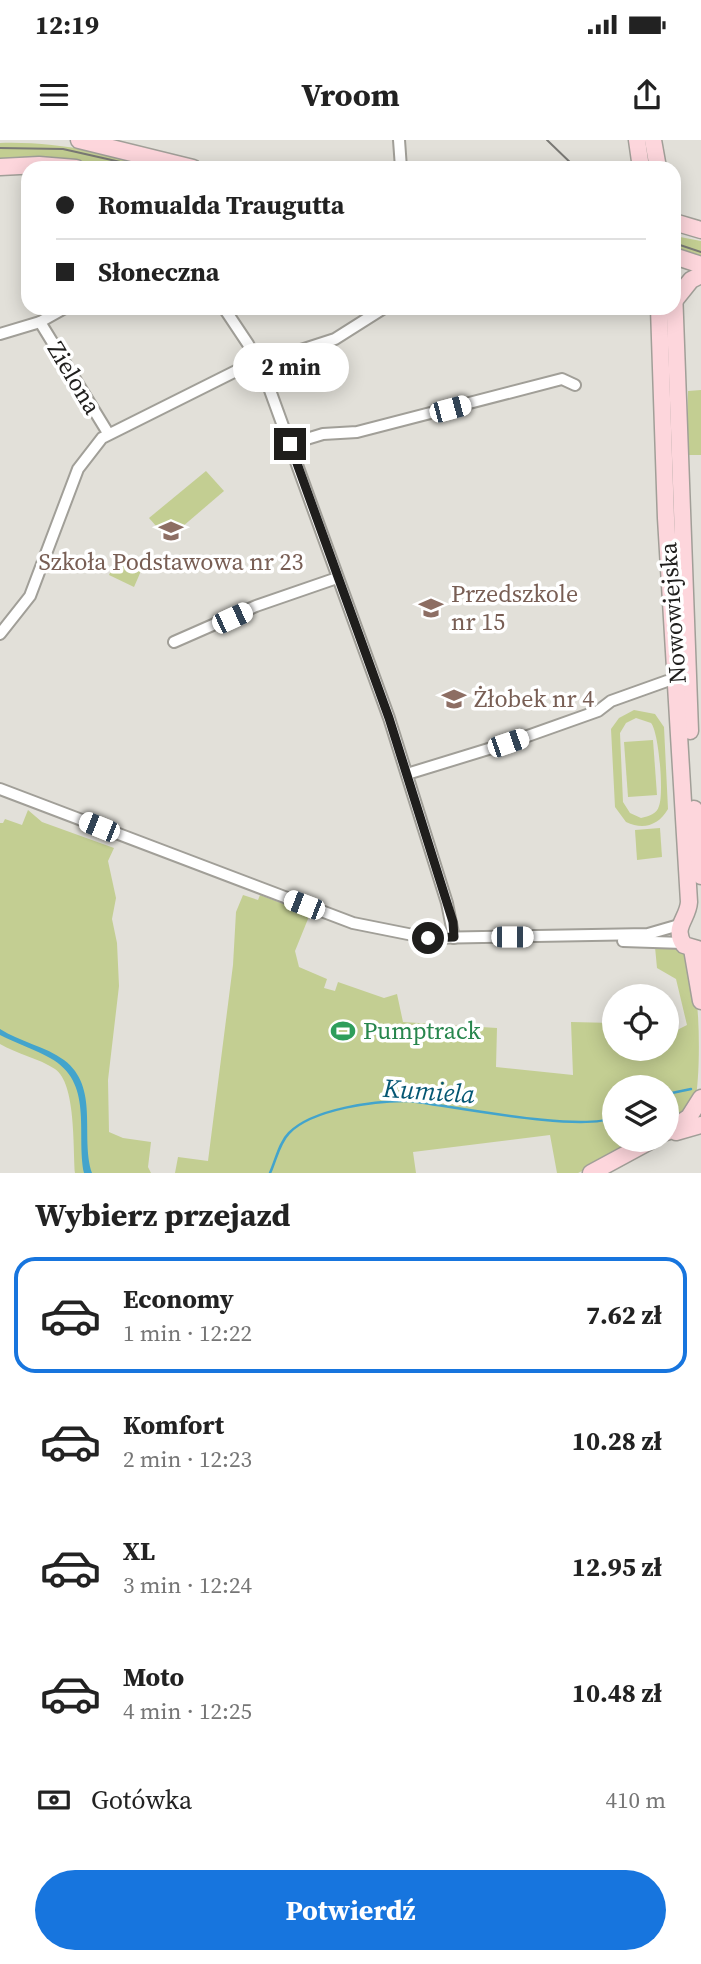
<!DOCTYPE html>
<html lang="pl">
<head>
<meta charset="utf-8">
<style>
	body { margin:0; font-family:"Source Serif 4",serif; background:#f6f6f6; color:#222; height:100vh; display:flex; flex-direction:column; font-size:26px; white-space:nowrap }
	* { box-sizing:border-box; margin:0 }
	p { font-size:23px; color:#767676 }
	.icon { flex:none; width:38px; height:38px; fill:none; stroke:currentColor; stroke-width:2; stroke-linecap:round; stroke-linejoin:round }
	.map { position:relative; height:1033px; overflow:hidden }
	.sheet { display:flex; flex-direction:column; background:#fff; flex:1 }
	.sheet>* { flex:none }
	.top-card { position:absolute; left:21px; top:21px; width:660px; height:154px; border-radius:21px; box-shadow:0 4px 18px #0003; display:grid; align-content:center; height:154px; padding:0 35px; background:#fff }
	.buttons { position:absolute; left:602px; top:844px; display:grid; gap:14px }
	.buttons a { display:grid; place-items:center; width:77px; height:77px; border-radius:50%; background:#fff; box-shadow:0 4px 18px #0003; font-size:35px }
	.end { position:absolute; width:32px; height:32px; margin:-16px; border:9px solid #1f1e1c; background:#fff; box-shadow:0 0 0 4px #fff }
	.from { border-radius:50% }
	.bubble { position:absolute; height:49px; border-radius:24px; background:#fff; box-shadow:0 4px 18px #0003; font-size:23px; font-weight:700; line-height:49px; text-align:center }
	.car { position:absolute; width:21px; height:42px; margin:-21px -10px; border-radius:9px; box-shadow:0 0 5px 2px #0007; background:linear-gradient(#fff 24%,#345 0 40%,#fff 0 76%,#345 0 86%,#fff 0) }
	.top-card b { display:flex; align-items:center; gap:24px; height:66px; font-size:26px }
	.top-card b+b { border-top:2px solid #e0e0e0 }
	.top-card i { width:18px; height:18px; background:#222 }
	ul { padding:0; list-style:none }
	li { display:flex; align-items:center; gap:21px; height:116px; margin:0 14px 10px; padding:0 21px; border:4px solid transparent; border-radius:21px }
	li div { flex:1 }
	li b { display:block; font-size:26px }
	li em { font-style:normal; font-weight:700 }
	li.on { border-color:#1775de }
	li>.icon { width:63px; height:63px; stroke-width:1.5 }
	h2 { padding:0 35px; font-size:32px; line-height:84px }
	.pay { display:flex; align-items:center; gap:18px; height:77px; padding:0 35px; font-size:26px }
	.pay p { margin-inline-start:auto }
	.action { display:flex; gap:14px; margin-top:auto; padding:14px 35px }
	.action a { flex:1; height:80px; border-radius:42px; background:#1775de; color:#fff; font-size:28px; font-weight:700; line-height:80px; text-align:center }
	.status { display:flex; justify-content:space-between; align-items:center; height:49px; padding:0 35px; background:#fff; direction:ltr }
	.status svg { height:19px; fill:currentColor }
	header { display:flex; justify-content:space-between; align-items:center; height:91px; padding:0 35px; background:#fff; font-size:32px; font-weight:700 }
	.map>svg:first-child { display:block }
</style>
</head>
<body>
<div class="status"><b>12:19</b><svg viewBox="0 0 49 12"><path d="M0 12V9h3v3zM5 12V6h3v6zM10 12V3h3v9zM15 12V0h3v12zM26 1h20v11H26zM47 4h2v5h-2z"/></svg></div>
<header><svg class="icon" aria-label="menu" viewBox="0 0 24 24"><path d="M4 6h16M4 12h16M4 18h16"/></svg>Vroom<svg class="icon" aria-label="share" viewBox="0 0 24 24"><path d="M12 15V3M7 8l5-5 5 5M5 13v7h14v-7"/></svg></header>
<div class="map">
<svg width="701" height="1033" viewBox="0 0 701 1033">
	<rect width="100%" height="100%" fill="#e2e0d9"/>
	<!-- green -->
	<g fill="#c3ce92" fill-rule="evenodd">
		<path d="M0,3C58,1 116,15 171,28H103L64,21L0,20Z"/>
		<path d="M680,97L701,101V118L679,108Z"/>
		<path d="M701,250V315H686L688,251Z"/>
		<path d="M206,331L224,351L175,393L165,396L149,378Z"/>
		<path d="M119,413L144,424L134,447L109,435Z"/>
		<path d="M634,570L655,574L664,587L668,669C658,686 643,690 626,682L615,667L611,589L619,578ZM636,578L651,583C659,592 664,654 659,666C657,674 649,676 641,678L630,673L623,662L620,593L626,583Z"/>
		<path d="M653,600L657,655L628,657L624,602Z"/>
		<path d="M28,670L42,682L114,708L108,721L116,758L112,779L117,803L119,846L108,940L109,992L123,998L151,1002L148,1027L151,1033H75C73,1007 76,943 55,929C38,918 17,914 0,904V683H3L5,679L22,685Z"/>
		<path d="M660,688L662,717L637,720L635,690Z"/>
		<path d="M243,755L258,760L260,755L310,774L295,811L299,827L327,839L324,848L335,851L338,842L384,858L397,854L403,882L497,888L496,927L573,935L571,882L614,883V908H667V890L675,891L687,885L676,839L657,828L655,807C668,807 681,807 688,820C701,844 701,935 695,962L667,986V947H614V999H644L578,1033H557L550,995L413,1012L416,1033H175L178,1017L208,1021L233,825L236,772Z"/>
	</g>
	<!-- water -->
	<path fill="#43a4cc" d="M0,889C20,902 45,906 64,920C100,947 80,996 92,1033H84C76,992 94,942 50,918C34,909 16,903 0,895Z"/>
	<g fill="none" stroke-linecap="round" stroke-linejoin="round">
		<!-- stream -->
		<g stroke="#43a4cc" stroke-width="2.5">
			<path d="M667,954L691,949"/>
			<path d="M270,1033C276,1020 279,1003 289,993C312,969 377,960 410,961C450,966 585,993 614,977"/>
		</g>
		<!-- street casing -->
		<g stroke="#a19f98" stroke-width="14">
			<g id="street">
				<path d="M399,0L401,28"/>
				<path d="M224,168L248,204L267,242L389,578L447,763L454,798"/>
				<path d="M40,182L108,293"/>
				<path d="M0,194L40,182L65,168"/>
				<path d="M290,304L323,294L357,292L562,239L575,245"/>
				<path d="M0,494L30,456L78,329L102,298L236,231L335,199L384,168"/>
				<path d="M174,502L256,466L337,438"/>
				<path d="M407,634L508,603L598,571L611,561L667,541H677"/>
				<path d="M0,649L353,783L428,798L648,794L679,785"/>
				<path d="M623,801L683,803"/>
			</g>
		</g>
		<!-- secondary casing -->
		<g stroke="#a19f98" stroke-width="19">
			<g id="secondary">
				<path d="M79,0L193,28"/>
				<path d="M637,0L641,28"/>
				<path d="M653,0L658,28"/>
				<path d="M0,27L39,25L76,28"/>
				<path d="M674,82L701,90"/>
				<path d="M674,116L701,125"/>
				<path d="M674,150L690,591"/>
				<path d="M675,160L691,140L701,135"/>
				<path d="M659,168L666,378L689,762C688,779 672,787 684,805L701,810"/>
				<path d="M694,669L701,736"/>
				<path d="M692,809L701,861"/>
				<path d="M667,992L689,977L701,958"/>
				<path d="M676,992L701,985"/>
				<path d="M591,1033L654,999"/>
			</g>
		</g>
		<!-- street -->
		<use href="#street" stroke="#fff" stroke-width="10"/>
		<!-- secondary -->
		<use href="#secondary" stroke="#fdd6dc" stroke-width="16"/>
		<!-- tram -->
		<g stroke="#7a7975" stroke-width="2">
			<path d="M547,0L576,28"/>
			<path d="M0,8L63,9L147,28"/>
			<path d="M674,103L701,112"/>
		</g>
	</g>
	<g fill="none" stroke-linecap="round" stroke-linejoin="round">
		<!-- route -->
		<path stroke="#1f1e1c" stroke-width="9" d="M290,304L389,578L453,782L454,797L428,798"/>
	</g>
	<!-- icons -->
	<defs>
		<g id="school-bare" transform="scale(1.89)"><path d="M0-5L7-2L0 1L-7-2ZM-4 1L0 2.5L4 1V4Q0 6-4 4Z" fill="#8d6e63" stroke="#fff" stroke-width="2.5" paint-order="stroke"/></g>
		<g id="stadium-bare" transform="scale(1.89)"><path d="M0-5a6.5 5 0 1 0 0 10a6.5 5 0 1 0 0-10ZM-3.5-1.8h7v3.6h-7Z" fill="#2e9e5b" stroke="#fff" stroke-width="2.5" paint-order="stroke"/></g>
	</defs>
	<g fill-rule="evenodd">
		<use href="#school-bare" x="171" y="391"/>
		<use href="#school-bare" x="431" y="468"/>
		<use href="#school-bare" x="454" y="559"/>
		<use href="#stadium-bare" x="343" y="891"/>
	</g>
	<g text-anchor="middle" stroke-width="7" stroke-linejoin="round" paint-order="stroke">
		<!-- street labels -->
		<g font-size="24" fill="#1f1e1c" stroke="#fff">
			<text transform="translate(74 238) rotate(59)" y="8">Zielona</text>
			<text transform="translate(673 473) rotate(-94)" y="8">Nowowiejska</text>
		</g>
		<!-- education labels -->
		<g font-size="24" fill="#785e54" stroke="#fff" text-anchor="start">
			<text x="171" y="430" text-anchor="middle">Szkoła Podstawowa nr 23</text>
			<text x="451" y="462">Przedszkole<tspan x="451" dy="28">nr 15</tspan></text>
			<text x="474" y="567">Żłobek nr 4</text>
		</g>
		<!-- leisure labels -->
		<g font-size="24" fill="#27864d" stroke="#fff" text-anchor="start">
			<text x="363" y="899">Pumptrack</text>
		</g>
		<!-- water labels -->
		<g font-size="26" font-style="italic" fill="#055773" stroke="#fff">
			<text transform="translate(429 951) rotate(4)" y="9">Kumiela</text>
		</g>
	</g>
</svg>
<div class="buttons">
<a><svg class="icon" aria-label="locate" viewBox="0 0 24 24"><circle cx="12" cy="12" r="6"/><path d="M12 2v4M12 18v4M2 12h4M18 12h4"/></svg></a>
<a><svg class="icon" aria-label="layers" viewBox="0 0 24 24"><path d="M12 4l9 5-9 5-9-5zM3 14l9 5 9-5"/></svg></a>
</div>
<i class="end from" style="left:428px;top:798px"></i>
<i class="end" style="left:290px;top:304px"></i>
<div class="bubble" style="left:233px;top:203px;width:116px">2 min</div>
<i class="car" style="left:450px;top:269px;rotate:75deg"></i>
<i class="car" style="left:232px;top:478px;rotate:65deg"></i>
<i class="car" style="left:508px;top:603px;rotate:71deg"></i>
<i class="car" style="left:99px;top:687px;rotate:292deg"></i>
<i class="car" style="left:304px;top:765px;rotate:291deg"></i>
<i class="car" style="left:512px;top:797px;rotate:90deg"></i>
<div class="top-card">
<b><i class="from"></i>Romualda Traugutta</b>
<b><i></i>Słoneczna</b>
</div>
</div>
<section class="sheet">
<h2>Wybierz przejazd</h2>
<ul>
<li class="on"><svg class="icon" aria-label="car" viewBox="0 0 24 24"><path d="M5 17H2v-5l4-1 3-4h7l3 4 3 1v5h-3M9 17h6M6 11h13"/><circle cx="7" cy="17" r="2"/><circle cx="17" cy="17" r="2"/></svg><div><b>Economy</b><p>1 min · 12:22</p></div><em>7.62 zł</em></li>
<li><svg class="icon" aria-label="car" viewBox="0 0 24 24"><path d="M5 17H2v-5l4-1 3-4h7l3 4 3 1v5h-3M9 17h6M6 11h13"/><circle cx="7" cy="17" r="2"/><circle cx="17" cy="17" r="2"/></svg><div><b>Komfort</b><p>2 min · 12:23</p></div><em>10.28 zł</em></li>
<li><svg class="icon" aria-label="car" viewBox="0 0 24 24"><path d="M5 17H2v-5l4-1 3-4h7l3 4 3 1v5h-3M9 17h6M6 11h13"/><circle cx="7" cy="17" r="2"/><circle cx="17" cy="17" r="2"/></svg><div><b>XL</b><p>3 min · 12:24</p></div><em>12.95 zł</em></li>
<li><svg class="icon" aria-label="car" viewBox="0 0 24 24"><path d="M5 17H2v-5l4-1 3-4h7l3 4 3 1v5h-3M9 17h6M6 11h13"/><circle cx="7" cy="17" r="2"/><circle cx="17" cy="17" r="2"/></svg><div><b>Moto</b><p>4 min · 12:25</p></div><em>10.48 zł</em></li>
</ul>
<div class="pay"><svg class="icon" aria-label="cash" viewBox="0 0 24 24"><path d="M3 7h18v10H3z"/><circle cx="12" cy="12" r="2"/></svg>Gotówka<p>410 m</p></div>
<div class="action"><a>Potwierdź</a></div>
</section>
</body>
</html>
